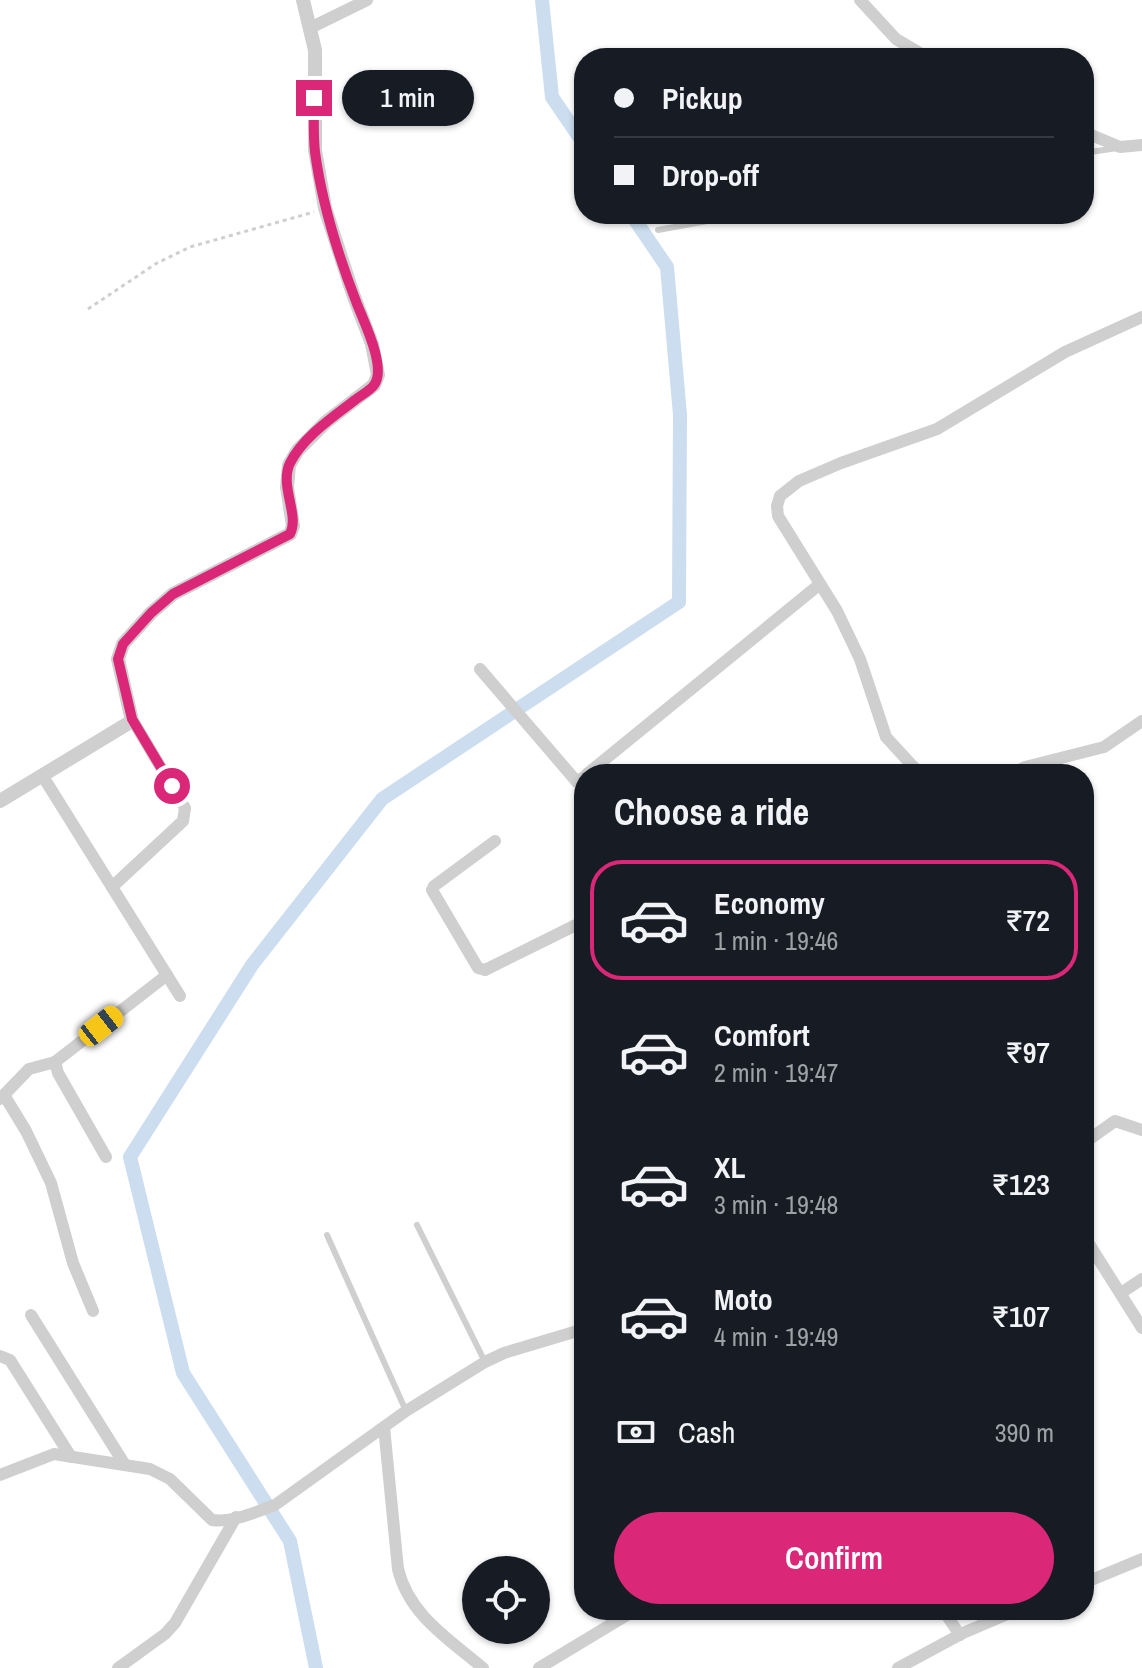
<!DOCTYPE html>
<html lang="en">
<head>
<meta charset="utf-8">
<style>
	body { margin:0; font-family:"Archivo Narrow",sans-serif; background:#20242c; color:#f1f3f6; height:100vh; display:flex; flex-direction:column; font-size:30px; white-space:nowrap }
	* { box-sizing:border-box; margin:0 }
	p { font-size:26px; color:#9ea1a6 }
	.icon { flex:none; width:44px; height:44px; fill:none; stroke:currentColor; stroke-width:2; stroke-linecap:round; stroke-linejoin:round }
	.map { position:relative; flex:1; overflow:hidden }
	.details { position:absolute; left:574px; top:764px; width:520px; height:856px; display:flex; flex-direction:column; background:#171b24; border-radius:32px; box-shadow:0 2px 6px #0004 }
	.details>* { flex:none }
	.banner { position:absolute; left:574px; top:48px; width:520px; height:176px; border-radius:32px; box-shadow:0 2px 6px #0004; display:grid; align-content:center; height:176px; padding:0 40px; background:#171b24 }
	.controls { position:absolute; left:462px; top:1556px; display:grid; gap:16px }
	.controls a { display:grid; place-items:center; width:88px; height:88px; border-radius:50%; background:#171b24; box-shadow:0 2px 6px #0004; font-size:40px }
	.end { position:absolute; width:36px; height:36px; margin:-18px; border:10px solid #db2777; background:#fff; box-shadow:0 0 0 4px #fff }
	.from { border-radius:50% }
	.bubble { position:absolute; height:56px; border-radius:28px; background:#171b24; box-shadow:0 2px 6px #0004; font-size:26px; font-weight:600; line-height:56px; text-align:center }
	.car { position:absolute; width:24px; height:48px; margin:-24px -12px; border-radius:10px; box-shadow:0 0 6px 2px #0007; background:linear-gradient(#f5c518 24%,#345 0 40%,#f5c518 0 76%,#345 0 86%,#f5c518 0) }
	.banner b { display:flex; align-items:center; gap:28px; height:76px; font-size:30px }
	.banner b+b { border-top:2px solid #363941 }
	.banner i { width:20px; height:20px; background:#f1f3f6 }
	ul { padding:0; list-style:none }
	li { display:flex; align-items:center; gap:24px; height:120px; margin:0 16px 12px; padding:0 24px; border:4px solid transparent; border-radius:32px }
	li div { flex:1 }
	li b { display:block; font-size:30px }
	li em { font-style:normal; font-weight:600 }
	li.on { border-color:#db2777 }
	li>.icon { width:72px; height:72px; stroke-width:1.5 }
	h2 { padding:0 40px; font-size:36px; line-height:96px }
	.pay { display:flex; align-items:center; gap:20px; height:88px; padding:0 40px; font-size:30px }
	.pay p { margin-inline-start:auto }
	.primary-button { display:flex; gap:16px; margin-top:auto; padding:16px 40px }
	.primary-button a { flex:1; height:92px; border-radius:48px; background:#db2777; color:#fff; font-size:32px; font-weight:600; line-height:92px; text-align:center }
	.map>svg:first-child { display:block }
</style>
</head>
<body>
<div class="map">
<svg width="1142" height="1668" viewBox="0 0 1142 1668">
	<rect width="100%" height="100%" fill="#fff"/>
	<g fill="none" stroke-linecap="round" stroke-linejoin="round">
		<!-- canal -->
		<g stroke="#cbddef" stroke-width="14">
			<path d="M542,0L552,97L584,144"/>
			<path d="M316,1668L290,1541L183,1373L130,1157L252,965L382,799L679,602L680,415L667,267L631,214"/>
		</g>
		<!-- path -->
		<path stroke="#cfcfcf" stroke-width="3" stroke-dasharray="4 4" stroke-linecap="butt" d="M88,309L157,263L190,247L314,212"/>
		<!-- service -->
		<g stroke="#cfcfcf" stroke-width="6">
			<path d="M1084,153L1117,148"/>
			<path d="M658,230L746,214"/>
			<path d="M417,1225L485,1362"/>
			<path d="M327,1235L406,1411"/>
		</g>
		<!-- minor -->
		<g stroke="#cfcfcf" stroke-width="12">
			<path d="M860,0L896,39L928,58"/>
			<path d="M310,28L367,0"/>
			<path d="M1084,132L1120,147L1142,145"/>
			<path d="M480,669L577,782L584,777"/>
			<path d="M587,774L820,584"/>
			<path d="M920,774L886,737L860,659L837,611L778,516L777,506L780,496L799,481L841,463L937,429L1065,352L1142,317"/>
			<path d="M1012,774L1025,767L1104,747L1142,721"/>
			<path d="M42,775L180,996"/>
			<path d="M580,804L584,809"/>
			<path d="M495,841L434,886L432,890L478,968L485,970L584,921"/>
			<path d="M112,887L183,821L185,808L132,719"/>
			<path d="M4,1095L26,1131L51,1183L73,1263L93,1311"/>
			<path d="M0,1099L29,1069L55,1062"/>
			<path d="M1084,1143L1115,1121L1142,1130"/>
			<path d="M106,1157L58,1073L55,1062L167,975"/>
			<path d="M1084,1236L1142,1328"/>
			<path d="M1121,1293L1142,1279"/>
			<path d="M31,1315L125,1465"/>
			<path d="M0,1356L10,1360L71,1457"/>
			<path d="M384,1427L398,1569C409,1615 449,1639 483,1668"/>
			<path d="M0,1475L54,1454L150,1469L170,1479L212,1520C232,1523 256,1512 275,1505L406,1411L485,1362L504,1353L584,1329"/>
			<path d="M1084,1583L1142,1559"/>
			<path d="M943,1610L960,1635"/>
			<path d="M118,1668L165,1634L175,1623L236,1517"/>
			<path d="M539,1668L635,1610"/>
			<path d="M898,1668L963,1633L1017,1610"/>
		</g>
		<!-- tertiary -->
		<path stroke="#cfcfcf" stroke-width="14" d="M0,801L132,721L118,659L123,644L151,613L173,594L290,534L293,526L287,487L289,465L298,450L326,422L374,385L378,375L372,344L353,294L325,208L315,150V50L303,0"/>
	</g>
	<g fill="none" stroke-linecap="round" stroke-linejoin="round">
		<!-- route -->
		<path stroke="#db2777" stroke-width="10" d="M172,786L132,719L118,659L123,644L151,613L173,594L290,534C300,515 279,486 290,463C303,437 333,417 355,400C361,395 370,391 374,385C387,368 364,322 357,304C338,255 322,204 315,152C313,134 314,116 314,98"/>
	</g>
</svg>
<div class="controls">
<a><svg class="icon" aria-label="locate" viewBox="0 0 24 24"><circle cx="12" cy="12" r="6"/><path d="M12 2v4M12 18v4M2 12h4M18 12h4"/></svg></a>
</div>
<i class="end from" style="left:172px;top:786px"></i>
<i class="end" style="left:314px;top:98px"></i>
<div class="bubble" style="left:342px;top:70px;width:132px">1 min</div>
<i class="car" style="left:101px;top:1026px;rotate:52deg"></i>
<div class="banner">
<b><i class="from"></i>Pickup</b>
<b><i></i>Drop-off</b>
</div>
<section class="details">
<h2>Choose a ride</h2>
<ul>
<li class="on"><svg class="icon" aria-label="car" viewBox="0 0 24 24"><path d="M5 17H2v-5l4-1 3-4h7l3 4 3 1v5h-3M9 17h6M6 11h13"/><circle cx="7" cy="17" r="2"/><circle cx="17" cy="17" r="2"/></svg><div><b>Economy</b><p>1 min · 19:46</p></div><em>₹72</em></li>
<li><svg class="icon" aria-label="car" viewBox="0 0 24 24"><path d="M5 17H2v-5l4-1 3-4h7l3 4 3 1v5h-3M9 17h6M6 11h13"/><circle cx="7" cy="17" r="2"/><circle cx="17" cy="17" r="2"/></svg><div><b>Comfort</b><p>2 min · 19:47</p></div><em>₹97</em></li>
<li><svg class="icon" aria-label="car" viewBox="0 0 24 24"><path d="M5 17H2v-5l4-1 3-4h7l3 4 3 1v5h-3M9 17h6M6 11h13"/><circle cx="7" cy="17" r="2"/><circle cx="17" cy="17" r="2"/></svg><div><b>XL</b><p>3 min · 19:48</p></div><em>₹123</em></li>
<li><svg class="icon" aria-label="car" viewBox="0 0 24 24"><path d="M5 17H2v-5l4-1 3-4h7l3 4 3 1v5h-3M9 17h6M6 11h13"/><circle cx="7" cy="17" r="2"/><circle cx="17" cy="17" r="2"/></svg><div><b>Moto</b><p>4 min · 19:49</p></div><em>₹107</em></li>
</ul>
<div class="pay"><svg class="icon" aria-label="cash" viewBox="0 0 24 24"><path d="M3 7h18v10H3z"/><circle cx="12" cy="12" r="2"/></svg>Cash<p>390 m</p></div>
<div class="primary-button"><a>Confirm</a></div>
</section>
</div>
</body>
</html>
